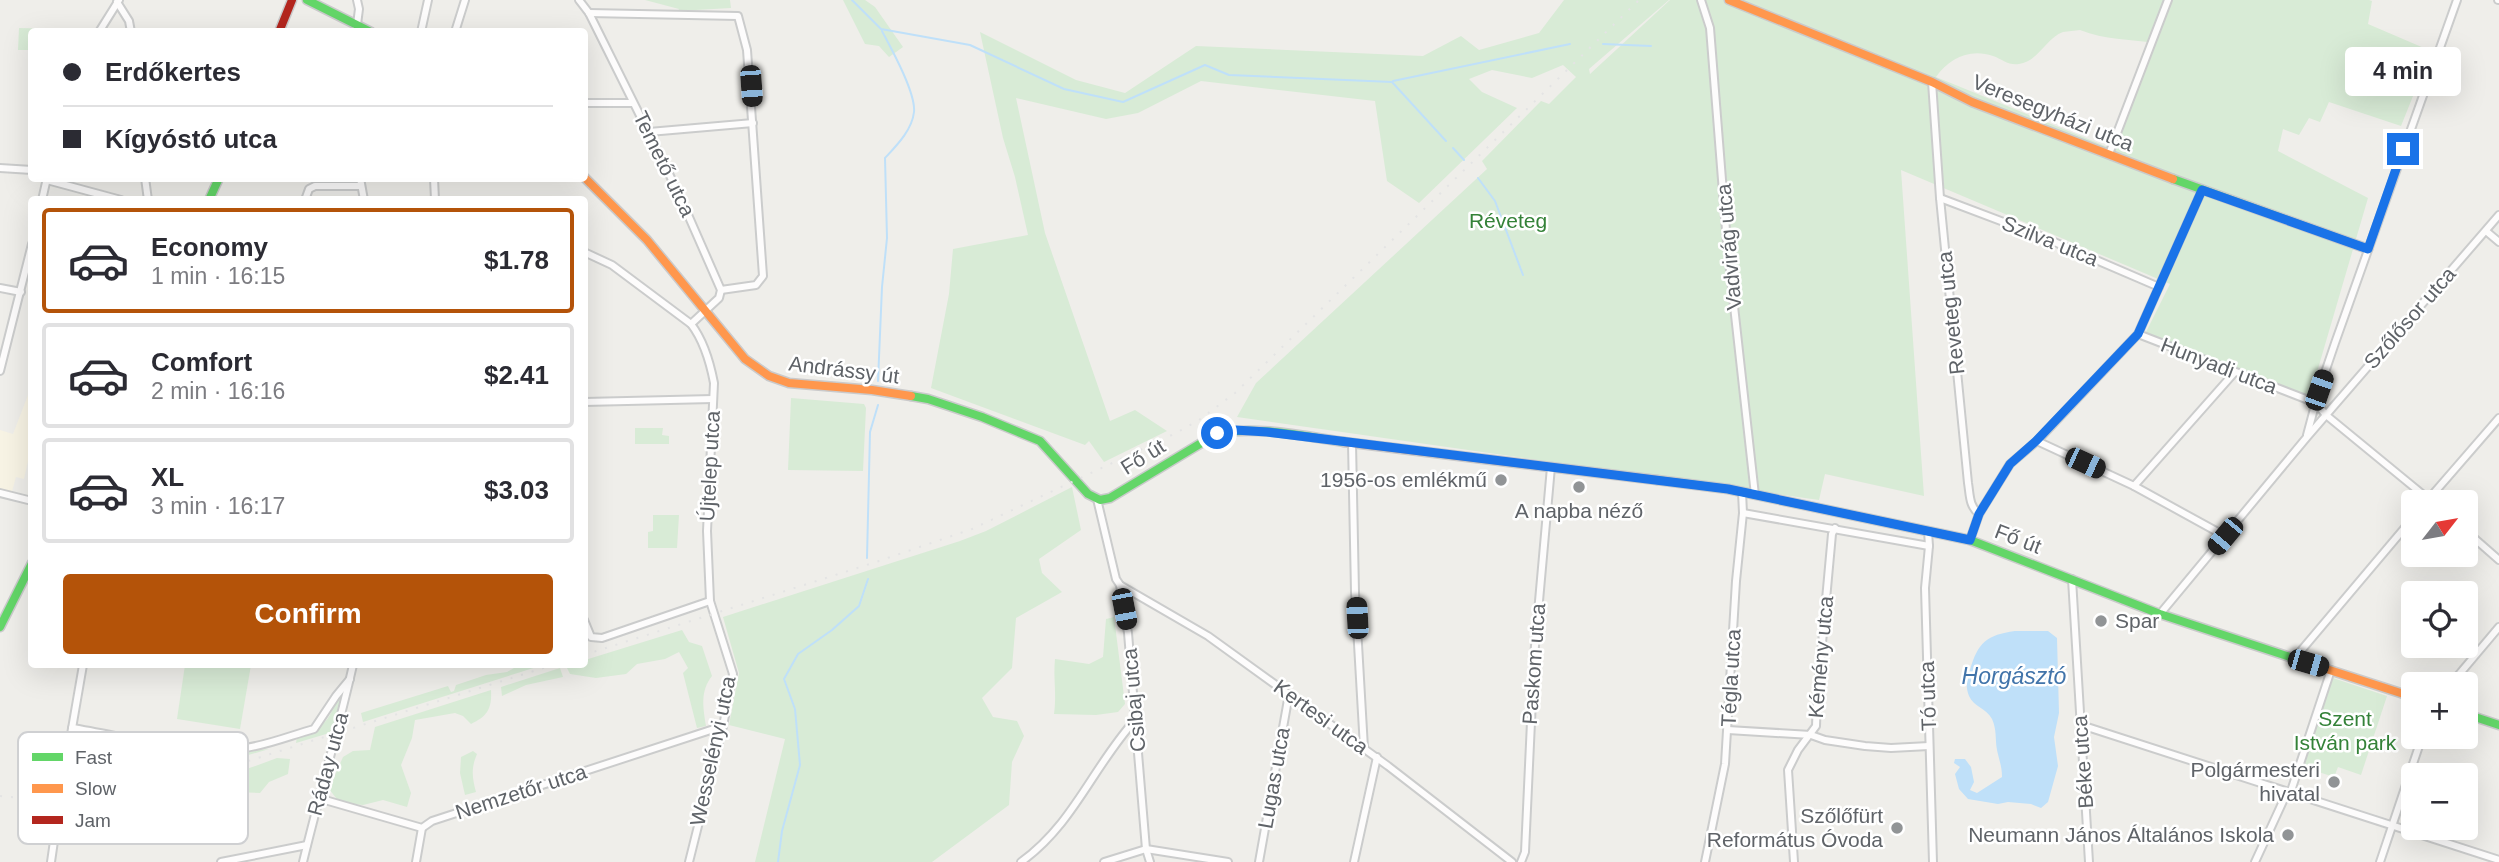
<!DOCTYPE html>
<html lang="en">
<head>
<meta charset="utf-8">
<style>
	body { margin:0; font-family:Helvetica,sans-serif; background:#f7f7f7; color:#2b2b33; height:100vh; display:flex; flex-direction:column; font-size:26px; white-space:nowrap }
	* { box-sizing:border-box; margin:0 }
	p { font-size:23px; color:#7c7c81 }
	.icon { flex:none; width:38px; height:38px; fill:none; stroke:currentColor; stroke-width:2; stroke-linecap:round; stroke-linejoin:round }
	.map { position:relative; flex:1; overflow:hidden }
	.drawer { position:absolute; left:28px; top:196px; width:560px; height:472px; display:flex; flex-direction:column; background:#fff; border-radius:7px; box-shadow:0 7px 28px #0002 }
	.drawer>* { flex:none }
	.hud { position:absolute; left:28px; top:28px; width:560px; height:154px; border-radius:7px; box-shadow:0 7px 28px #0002; display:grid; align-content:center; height:154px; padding:0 35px; background:#fff }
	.needle { width:46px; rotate:59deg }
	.controls { position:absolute; left:2401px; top:490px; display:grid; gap:14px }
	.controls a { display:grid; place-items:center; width:77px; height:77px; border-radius:7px; background:#fff; box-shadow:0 7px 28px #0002; font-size:35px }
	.end { position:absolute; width:32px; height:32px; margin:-16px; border:9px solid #1a73e8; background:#fff; box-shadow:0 0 0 4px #fff }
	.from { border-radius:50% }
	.bubble { position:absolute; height:49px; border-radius:7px; background:#fff; box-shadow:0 7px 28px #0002; font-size:23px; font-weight:700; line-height:49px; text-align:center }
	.car { position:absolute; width:21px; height:42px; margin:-21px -10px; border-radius:9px; box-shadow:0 0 5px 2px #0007; background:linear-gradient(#222 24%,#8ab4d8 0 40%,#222 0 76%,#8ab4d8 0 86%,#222 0) }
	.hud b { display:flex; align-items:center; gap:24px; height:66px; font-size:26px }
	.hud b+b { border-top:2px solid #e1e1e2 }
	.hud i { width:18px; height:18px; background:#2b2b33 }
	ul { padding:12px 0 0; list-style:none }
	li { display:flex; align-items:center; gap:21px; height:105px; margin:0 14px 10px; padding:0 21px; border:4px solid #e1e1e2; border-radius:7px }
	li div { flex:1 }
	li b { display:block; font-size:26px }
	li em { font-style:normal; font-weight:700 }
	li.selected { border-color:#b45309 }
	li>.icon { width:63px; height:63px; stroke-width:1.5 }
	.button { display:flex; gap:14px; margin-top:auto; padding:14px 35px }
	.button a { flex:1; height:80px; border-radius:7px; background:#b45309; color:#fff; font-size:28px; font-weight:700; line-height:80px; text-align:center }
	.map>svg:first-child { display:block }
</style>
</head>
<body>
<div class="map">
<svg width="2499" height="862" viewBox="0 0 2499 862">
	<rect width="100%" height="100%" fill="#efeeea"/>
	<!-- commercial -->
	<path fill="#f7f3e4" d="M28,395L31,396V448L24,479L16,477L11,495L0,492V430L13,434Z"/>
	<!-- green -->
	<g fill="#d8ebd6" fill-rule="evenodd">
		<path d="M645,0H730L731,8L678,11L679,9Z"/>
		<path d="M843,0H865L875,7L903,47L889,57L879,46L865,44Z"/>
		<path d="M1564,0H1669L1589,69L1590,74L1670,0H2369L2372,1L2368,24L2431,51L2401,126L2329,102L2320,122L2309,118L2299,135L2283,129L2278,151L2368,198L2310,396L2151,340L2146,332L2170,284L1901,170L1924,496L1825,474L1819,500L1237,417L1256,383L1487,169L1482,161L1541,101L1549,104L1576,77L1563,65L1532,78L1492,70L1469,79L1482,92L1517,108L1419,203L1387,181L1375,101L1201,81L1138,113L1106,119L1016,98L1045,233L1110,421L1135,410L1167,431L1104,462L1089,441L1085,445L931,388L949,294L953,249L1028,235L1015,177L1003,138L980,32L1076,80L1125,93L1196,46L1423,56L1461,36L1479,50L1539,33ZM2080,30C2105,40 2129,39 2155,43L2115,150L1936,77C1949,58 1970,48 1993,56C2002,59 2009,66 2019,64C2039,61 2046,38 2063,32C2068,31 2075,31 2080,30Z"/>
		<path d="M19,28L63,29V31L32,32L31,50H18Z"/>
		<path d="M791,398L864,404L866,408L863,471L788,470Z"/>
		<path d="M635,428H663L662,435L669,436V444H635Z"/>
		<path d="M1072,487L1081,530L1039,559L1042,573L1062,592L1016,618L1012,668L982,698L993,717L1017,721L1024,736L1012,762L1009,805L932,862H755L785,739L729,725L739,673L723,617L960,541L986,531Z"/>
		<path d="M653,515H679L677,548H648V532L653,531Z"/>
		<path d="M1114,617L1125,704L1118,712L1096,715L1054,714C1057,695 1053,678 1055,659L1089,664L1103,657L1106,619Z"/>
		<path d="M682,630L689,642L702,646L712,676C700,691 703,707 706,726L697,728L683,673L688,668L679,652L665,659L637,664L626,674L596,678L570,674L566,666L584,665L585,660Z"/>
		<path d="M185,665H251L240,729L177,719Z"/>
		<path d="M519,665H543L363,722L361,713L448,686L451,692L454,691L456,685L486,675L507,672Z"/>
		<path d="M560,668L563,677L526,685L502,696L501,687Z"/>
		<path d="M2333,678L2387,696L2361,775L2338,767L2334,777L2303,767Z"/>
		<path d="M491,690C492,708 488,716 471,724L463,716L455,713L415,720L412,738L401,765L411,793L407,807L383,800L363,805L340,803L329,789L343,757L353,751L370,750L375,727Z"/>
		<path d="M340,697L342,701L336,731L296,743L297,737C308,733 321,728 328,718C333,711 334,703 340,697Z"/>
		<path d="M269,749L187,773L196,766L200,755Z"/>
		<path d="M473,751L477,754C471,768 472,777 476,792L465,795L460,773L461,757Z"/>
		<path d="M277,758L290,759L288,774L269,782L260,793L231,792L218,802H193L178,819L173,843L168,844L160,819V807L149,805L128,813L115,804L97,807V802L102,800C163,794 220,780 277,758Z"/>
	</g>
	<!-- water -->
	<path fill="#bfe0f9" d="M2015,631H2048L2057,638L2059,713L2054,737L2058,766L2048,802L2041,808L2031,804L2008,802L1998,804L1968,799L1959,789L1955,774L1960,767L1954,763L1955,759H1965L1971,767L1974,782L1970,790L1977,793L2002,777C2002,766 1999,760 1997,750C1995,739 1997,730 1992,719C1986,708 1974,707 1969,696C1965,686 1967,679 1970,670C1978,642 1987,635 2015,631Z"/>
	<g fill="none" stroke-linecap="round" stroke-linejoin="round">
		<!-- stream -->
		<g stroke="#bfe0f9" stroke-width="2">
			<path d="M852,0L881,29L970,45L1064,89L1123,102L1205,65L1229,75L1392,82L1446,141"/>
			<path d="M1603,44L1651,46"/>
			<path d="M1393,81L1570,44"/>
			<path d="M1453,148L1464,160"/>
			<path d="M1478,178L1495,201L1523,275"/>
			<path d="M878,381L882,287L887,238L885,158C897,145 912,130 914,112C916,93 891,48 882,31"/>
			<path d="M867,558L870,432L878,405"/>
			<path d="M778,862L782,831L800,765L795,709L784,679L798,654L832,630L859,606L868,579"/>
		</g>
		<!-- street casing -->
		<g stroke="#cbcccc" stroke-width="10">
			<g id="street">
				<path d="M579,0L589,13L678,192L721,290L719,298L691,324"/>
				<path d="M1701,0L1710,28L1727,243L1755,495"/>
				<path d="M2498,0H2499"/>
				<path d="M117,2L129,21L131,32"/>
				<path d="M589,13L738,16L747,50L763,276L756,285L721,290"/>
				<path d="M99,32L119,0"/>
				<path d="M356,32L359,9L357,0"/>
				<path d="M421,32L428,0"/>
				<path d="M455,32L465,0"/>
				<path d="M1932,82L1940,198L1968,483C1970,495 1969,506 1979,514L1970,540"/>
				<path d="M584,103H633"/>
				<path d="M649,132L753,123"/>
				<path d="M2109,154L2168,0"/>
				<path d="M0,168L32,170"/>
				<path d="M145,178L148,200"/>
				<path d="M360,178L364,200"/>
				<path d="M434,178L435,200"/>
				<path d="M47,180L121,200"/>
				<path d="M1940,198L2038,235L2159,287"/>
				<path d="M42,200L47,178"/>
				<path d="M305,200L309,189L315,186H361"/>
				<path d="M2486,231L2499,242"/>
				<path d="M584,252L612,265L691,324C704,341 710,362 714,383L707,531L710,601L733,674L723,726L689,862"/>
				<path d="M0,288L21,292"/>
				<path d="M2138,334L2316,403L2326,415L2432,502"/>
				<path d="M0,371L32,244"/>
				<path d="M584,402L713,399"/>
				<path d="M2307,435L2319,390L2335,343L2457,0"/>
				<path d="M2037,441L2134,486L2225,536"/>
				<path d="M1352,443L1355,592L1364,748"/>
				<path d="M2134,486L2234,373"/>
				<path d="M0,493L32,501"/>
				<path d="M1097,499L1116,579L1120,585L1128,633L1146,849L1150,862"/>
				<path d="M2427,501L2499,418"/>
				<path d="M1743,513L1929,546"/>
				<path d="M1979,514L2010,464L2037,441L2138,334L2202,190"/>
				<path d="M1928,531L1929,546L1925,588L1933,862"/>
				<path d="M2466,531L2499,560"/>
				<path d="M2072,579L2089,862"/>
				<path d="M1120,585L1208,636L1388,766L1512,862"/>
				<path d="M2160,614L2307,437L2499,215"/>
				<path d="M584,620L591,637L602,638L710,601"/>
				<path d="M2294,659L2413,518"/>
				<path d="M2451,684L2499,627"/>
				<path d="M2081,725L2499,860"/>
				<path d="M72,728C128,737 189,755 245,748C268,745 292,735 314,729L336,696L350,679"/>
				<path d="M1728,730L1811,735L1825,740L1865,746L1891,748L1929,746"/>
				<path d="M318,798L422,828L432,821L723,726"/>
				<path d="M51,862L61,792L83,665"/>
				<path d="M221,862L307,845"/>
				<path d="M303,862C319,796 338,731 353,665"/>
				<path d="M416,862L422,828"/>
				<path d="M1021,862C1074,824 1093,766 1136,719"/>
				<path d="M1104,862L1146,849L1228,862"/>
				<path d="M1259,862L1289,694"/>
				<path d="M1354,862L1377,757"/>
				<path d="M1521,862L1525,852L1534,657L1551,467"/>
				<path d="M1705,862L1725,764L1736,581L1743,513L1742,492"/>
				<path d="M1794,862L1788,770L1798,750L1816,726L1817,698L1832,534L1835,528"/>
				<path d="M2255,862L2284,799L2290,794L2331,670"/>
				<path d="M2380,862L2422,737"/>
			</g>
		</g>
		<!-- fast casing -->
		<g stroke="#cacacb" stroke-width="11">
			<g id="fast">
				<path d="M307,0L371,32"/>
				<path d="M2173,179L2368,249"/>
				<path d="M209,200L219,178"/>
				<path d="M911,396L928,399L982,417L1040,441L1088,494L1100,500L1110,498L1218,433C1259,426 1303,436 1344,442"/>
				<path d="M1657,480L1728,489L1970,540L2160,614L2314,665"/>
				<path d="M0,627L32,563"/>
				<path d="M2466,714L2499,725"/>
			</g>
		</g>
		<!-- slow casing -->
		<g stroke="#cacacb" stroke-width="11">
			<g id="slow">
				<path d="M1729,0L1932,82L1972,102L2173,179"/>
				<path d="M584,177L647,240L745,359L769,376L789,383L872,390L911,396"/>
				<path d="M1344,442L1657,480"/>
				<path d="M2314,665L2413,697"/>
			</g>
		</g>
		<!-- jam casing -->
		<g stroke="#cacacb" stroke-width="11">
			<path id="jam" d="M279,32L292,0"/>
		</g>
		<!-- street -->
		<use href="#street" stroke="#fdfcfc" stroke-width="6"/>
		<!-- fast -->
		<use href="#fast" stroke="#63d668" stroke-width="8"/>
		<!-- slow -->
		<use href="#slow" stroke="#ff974d" stroke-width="8"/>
		<!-- jam -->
		<use href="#jam" stroke="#b3261e" stroke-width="8"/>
		<!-- rail -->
		<g stroke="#e4e4e4" stroke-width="2" stroke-dasharray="2 9" stroke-linecap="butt">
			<path d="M584,655L873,563L972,529L1176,433L1199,420L1235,393L1639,0"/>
			<path d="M0,796C58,802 115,797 172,785L553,665"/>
		</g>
	</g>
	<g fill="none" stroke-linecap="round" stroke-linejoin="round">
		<!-- route -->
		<path stroke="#1a73e8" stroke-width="9" d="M1217,433L1235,430L1267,432L1728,489L1970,540L1979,514L2010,464L2036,441L2138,334L2202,190L2368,249L2403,149"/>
	</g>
	<!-- markers -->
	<g fill="#919496" stroke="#fff" stroke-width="2.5">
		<circle cx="1501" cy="480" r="7"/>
		<circle cx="1579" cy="487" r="7"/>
		<circle cx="2101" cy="621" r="7"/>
		<circle cx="2334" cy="782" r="7"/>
		<circle cx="1897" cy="828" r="7"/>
		<circle cx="2288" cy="835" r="7"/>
	</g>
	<g text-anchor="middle" stroke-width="5" stroke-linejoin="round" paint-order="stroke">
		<!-- street labels -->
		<g font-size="21" fill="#5f6368" stroke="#fff">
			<text transform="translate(2053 113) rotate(22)" y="7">Veresegyházi utca</text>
			<text transform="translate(664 164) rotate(64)" y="7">Temető utca</text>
			<text transform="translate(2050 241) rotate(22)" y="7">Szilva utca</text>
			<text transform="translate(1729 247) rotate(-95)" y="7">Vadvirág utca</text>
			<text transform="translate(1951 313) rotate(-96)" y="7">Reveteg utca</text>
			<text transform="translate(2410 318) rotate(-49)" y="7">Szőlősor utca</text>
			<text transform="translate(2219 366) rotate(21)" y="7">Hunyadi utca</text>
			<text transform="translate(844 370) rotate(7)" y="7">Andrássy út</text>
			<text transform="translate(1143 457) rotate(-32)" y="7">Fő út</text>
			<text transform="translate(710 466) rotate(-87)" y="7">Újtelep utca</text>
			<text transform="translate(2018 539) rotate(21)" y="7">Fő út</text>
			<text transform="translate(1821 657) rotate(-85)" y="7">Kémény utca</text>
			<text transform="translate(1534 664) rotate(-86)" y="7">Paskom utca</text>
			<text transform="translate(1731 678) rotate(-87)" y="7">Tégla utca</text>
			<text transform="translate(1928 696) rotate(-92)" y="7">Tó utca</text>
			<text transform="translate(1134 700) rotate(-95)" y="7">Csibaj utca</text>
			<text transform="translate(1321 717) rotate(36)" y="7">Kertesi utca</text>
			<text transform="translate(713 751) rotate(-78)" y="7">Wesselényi utca</text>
			<text transform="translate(2083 762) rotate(-94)" y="7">Béke utca</text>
			<text transform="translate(328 764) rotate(-75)" y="7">Ráday utca</text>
			<text transform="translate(1274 778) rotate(-80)" y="7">Lugas utca</text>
			<text transform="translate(521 792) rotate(-18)" y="7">Nemzetőr utca</text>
		</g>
		<!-- park labels -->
		<g font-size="21" fill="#348238" stroke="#fff">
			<text x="1508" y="228">Réveteg</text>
			<text x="2345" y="726">Szent<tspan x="2345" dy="24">István park</tspan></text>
		</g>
		<!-- poi labels -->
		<g font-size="21" fill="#5f6368" stroke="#fff" text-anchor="end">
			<text x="1487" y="487">1956-os emlékmű</text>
			<text x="1579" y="518" text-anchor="middle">A napba néző</text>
			<text x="2115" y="628" text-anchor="start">Spar</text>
			<text x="2320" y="777">Polgármesteri<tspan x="2320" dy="24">hivatal</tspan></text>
			<text x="1883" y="823">Szőlőfürt<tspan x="1883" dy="24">Református Óvoda</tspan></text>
			<text x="2274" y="842">Neumann János Általános Iskola</text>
		</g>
		<!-- water labels -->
		<g font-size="23" font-style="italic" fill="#4174aa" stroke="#fff">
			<text x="2014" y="684">Horgásztó</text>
		</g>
	</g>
	<!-- legend -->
	<rect x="18" y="732" width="230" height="112" rx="10" fill="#fff" stroke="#cfd0d2" stroke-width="2"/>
	<rect x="32" y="753" width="31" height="8" fill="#63d668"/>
	<rect x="32" y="784" width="31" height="9" fill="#ff974d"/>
	<rect x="32" y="816" width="31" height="8" fill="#b3261e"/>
	<g font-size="19" fill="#5f6368">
		<text x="75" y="764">Fast</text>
		<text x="75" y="795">Slow</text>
		<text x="75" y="827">Jam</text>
	</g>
</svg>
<div class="controls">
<a><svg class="needle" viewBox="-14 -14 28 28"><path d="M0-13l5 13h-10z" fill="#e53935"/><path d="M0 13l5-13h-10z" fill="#7c7c81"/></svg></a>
<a><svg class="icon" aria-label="locate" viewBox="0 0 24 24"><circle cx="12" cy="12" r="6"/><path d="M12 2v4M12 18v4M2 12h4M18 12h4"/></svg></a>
<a>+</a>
<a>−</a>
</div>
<i class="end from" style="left:1217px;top:433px"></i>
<i class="end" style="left:2403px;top:149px"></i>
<div class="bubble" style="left:2345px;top:47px;width:116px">4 min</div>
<i class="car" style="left:751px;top:86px;rotate:176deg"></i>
<i class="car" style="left:2319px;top:390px;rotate:19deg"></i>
<i class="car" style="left:2085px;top:463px;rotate:115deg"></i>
<i class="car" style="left:2225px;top:536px;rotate:220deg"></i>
<i class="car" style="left:1124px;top:609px;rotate:169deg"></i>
<i class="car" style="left:1357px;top:618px;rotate:357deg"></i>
<i class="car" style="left:2308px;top:663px;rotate:106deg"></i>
<div class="hud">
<b><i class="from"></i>Erdőkertes</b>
<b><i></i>Kígyóstó utca</b>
</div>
<section class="drawer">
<ul>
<li class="selected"><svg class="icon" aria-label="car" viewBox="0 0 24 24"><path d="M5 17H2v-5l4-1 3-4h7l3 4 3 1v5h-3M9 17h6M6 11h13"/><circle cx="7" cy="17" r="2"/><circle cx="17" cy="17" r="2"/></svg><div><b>Economy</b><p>1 min · 16:15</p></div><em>$1.78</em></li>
<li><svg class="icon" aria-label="car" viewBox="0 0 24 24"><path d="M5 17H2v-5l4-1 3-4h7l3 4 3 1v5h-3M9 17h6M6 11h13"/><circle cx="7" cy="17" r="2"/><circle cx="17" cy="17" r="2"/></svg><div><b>Comfort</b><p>2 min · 16:16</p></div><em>$2.41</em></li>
<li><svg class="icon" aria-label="car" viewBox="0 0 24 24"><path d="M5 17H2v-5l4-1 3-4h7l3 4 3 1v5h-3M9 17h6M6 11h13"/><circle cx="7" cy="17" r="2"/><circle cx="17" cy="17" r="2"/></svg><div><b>XL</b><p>3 min · 16:17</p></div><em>$3.03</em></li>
</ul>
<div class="button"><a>Confirm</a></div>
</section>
</div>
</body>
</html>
